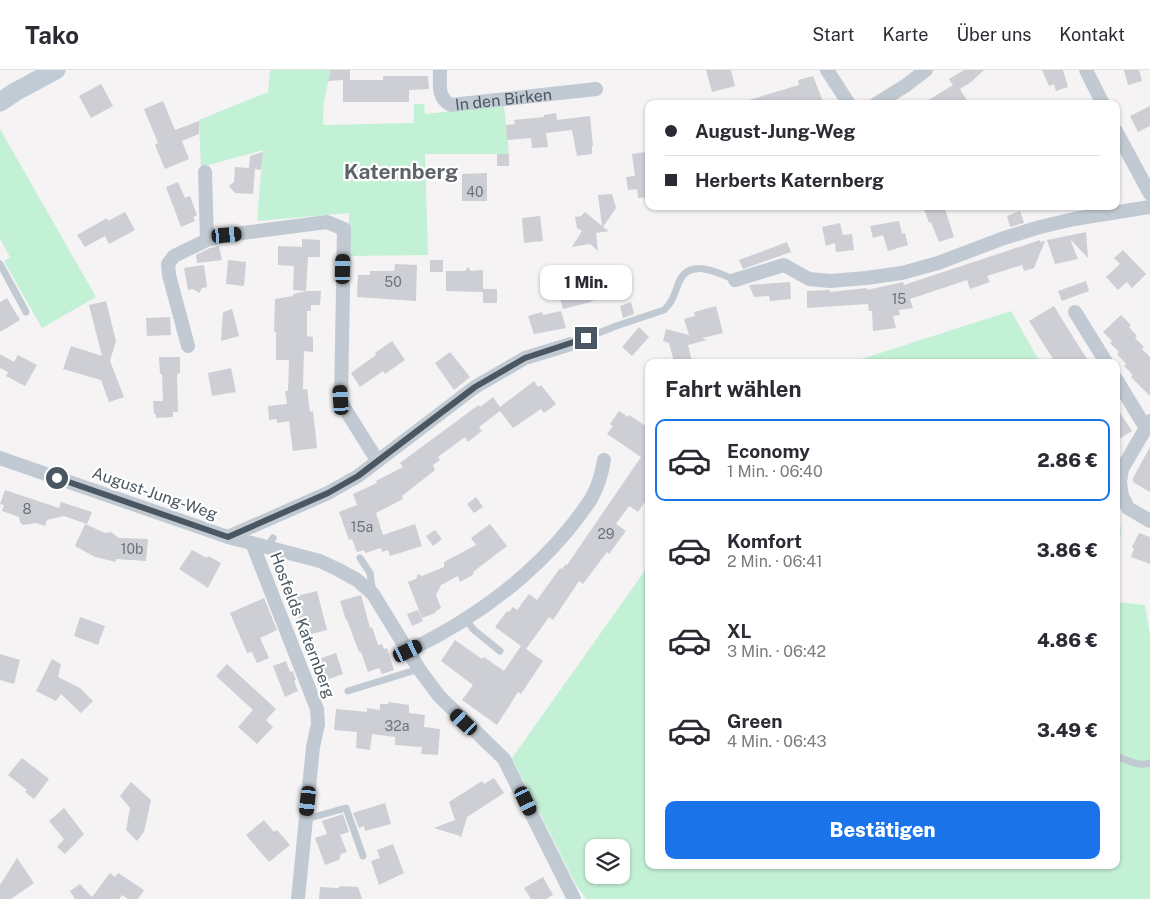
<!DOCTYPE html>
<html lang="de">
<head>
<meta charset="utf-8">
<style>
	body { margin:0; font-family:"Public Sans",sans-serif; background:#f7f7f7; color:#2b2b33; height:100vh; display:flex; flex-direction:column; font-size:19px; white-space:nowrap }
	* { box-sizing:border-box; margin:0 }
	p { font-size:16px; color:#7c7c81 }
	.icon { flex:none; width:28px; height:28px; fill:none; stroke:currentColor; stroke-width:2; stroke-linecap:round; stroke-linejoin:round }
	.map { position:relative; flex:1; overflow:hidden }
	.side { position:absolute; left:645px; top:289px; width:475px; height:510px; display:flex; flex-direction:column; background:#fff; border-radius:10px; box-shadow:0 1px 4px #0004 }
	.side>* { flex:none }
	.top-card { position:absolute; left:645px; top:30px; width:475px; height:110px; border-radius:10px; box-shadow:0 1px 4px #0004; display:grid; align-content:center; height:110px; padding:0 20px; background:#fff }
	.fabs { position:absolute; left:585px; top:769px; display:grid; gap:10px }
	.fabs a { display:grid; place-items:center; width:45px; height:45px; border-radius:10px; background:#fff; box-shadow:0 1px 4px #0004; font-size:25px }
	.end { position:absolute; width:22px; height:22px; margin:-11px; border:6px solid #4a5661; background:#fff; box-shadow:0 0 0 2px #fff }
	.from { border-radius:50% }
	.bubble { position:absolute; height:35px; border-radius:10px; background:#fff; box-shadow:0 1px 4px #0004; font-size:16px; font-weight:800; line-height:35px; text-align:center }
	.car { position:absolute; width:15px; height:30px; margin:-15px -8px; border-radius:6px; box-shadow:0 0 4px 1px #0007; background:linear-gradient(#222 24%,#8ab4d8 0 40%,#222 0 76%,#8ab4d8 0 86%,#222 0) }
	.top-card b { display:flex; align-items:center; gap:18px; height:48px; font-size:19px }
	.top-card b+b { border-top:1px solid #e1e1e2 }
	.top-card i { width:12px; height:12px; background:#2b2b33 }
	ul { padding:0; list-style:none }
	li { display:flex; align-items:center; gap:15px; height:82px; margin:0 10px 8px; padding:0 10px; border:2px solid transparent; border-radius:10px }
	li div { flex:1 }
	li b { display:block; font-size:19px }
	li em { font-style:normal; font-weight:800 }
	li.current { border-color:#1a73e8 }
	li>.icon { width:45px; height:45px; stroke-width:1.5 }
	h2 { padding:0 20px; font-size:22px; line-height:60px }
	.action { display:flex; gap:10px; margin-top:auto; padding:10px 20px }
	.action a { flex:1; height:58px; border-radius:10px; background:#1a73e8; color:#fff; font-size:20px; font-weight:800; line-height:58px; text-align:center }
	header { display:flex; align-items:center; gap:30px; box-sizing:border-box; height:70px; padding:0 25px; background:#fff; border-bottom:1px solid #e1e1e2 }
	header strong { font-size:24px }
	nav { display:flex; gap:28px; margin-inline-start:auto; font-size:18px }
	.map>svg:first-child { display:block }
</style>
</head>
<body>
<header>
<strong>Tako</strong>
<nav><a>Start</a><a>Karte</a><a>Über uns</a><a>Kontakt</a></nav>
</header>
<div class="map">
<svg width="1150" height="829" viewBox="0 0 1150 829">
	<rect width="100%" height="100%" fill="#f5f3f3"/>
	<!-- green -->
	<g fill="#c3f1d5" fill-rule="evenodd">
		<path d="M270,0H331L324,31L323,55L414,53V34H424L425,44L504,36L509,84H425L428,185L348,186L349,143L257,151L263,80L201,97L199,50L268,22Z"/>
		<path d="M0,59L96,227L42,258L4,191L10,187L0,169Z"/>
		<path d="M1011,241L1040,292H852Z"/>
		<path d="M1116,440L1121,458L1116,532L1145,535L1150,566V829H586L576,815L512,688L649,495V795H1116ZM594,778H621V805H594Z"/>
	</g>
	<!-- building -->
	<g fill="#cdcfd5">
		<path d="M331,0H350V10H383V6H428L429,19L409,20V32H343V10L328,11Z"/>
		<path d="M706,0H731L735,16L712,22Z"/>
		<path d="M964,0H984L971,12L960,19L969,34H922L953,15L949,9Z"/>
		<path d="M1042,0H1063L1068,17L1056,21L1054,14L1049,16Z"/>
		<path d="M1124,0H1139L1142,11L1128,15Z"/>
		<path d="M813,6L824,34H749V30L799,15L798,10Z"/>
		<path d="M101,14L113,36L91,48L79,26Z"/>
		<path d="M163,31L175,60L199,51V64L182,71L189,89L165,99L155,75L158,73L144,39Z"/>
		<path d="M1150,36V56L1138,62L1130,46Z"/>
		<path d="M556,43L557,50L590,46L593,76H592V84L577,86L572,60L546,63L548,77L532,78L531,68L507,70L506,55L515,54L514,50L544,47V45Z"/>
		<path d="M263,82L261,100L255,99L253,124L235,123L229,116L234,112L235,97L249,98L250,86Z"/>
		<path d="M646,82L649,108V127L638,128L637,119L628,120L626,107L635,106L632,84Z"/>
		<rect x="497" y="84" width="12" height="12"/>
		<path d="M487,103V131H462V104Z"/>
		<path d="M178,112L185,128L190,126L197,145L193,147L195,151L181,157L166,117Z"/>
		<path d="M612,124L616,138L603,157L609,161L596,163L598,181L590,174L572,177L582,161L577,158L575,147L581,146L585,142L602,156L598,125Z"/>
		<path d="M923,136H944L954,167L939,172L931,152L929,153Z"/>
		<path d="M1020,141L1024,153L1010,157L1007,146Z"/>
		<path d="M125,142L135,160L109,174L105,166L85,177L77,165L107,148L108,151Z"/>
		<path d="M540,146L543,171L524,173L522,148Z"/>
		<path d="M899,151L902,164L905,163L908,175L888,181L883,165L873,168L870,156Z"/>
		<path d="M840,153L843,165L852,164L854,180L836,182L835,173L826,176L822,157Z"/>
		<path d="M1086,162L1088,188L1070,169L1078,189L1055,194L1047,170Z"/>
		<path d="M302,169L320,170V187H308L306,221H321L320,235H311V241H307V266L313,267V282L304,281L303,319H307L310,342L313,341L317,378L293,381L289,351L277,353V349L269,350L268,336L287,334L285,321H288L289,290H276V262H274L275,229L293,226V224L306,221L293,220L294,196L278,195V176L302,177Z"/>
		<path d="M1040,170V172L1045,171L1034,198L1024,201L1022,195L987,206L990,212L970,219L967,210L910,229L913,238L899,240L900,245L893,246L896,258L873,261L872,241H869L868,234L807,238V221L830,220V222L867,218V220L903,212L904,215Z"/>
		<path d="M787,172L791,182L743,199L739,190Z"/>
		<path d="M219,176L222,190L197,193L196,185L210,178Z"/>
		<path d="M1123,180L1146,204L1132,218L1127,212L1118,220L1106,207L1120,194L1114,188Z"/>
		<path d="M228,190L246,192L244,216L226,214Z"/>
		<rect x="430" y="190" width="13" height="12"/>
		<path d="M395,194L417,195L416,231L357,227L358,205H370V201H394Z"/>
		<path d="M204,195L207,217L202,218L199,223L193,219L188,220L184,198Z"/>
		<path d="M468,197L471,201L483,200V219H497V233H483V222L446,221V201H465Z"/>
		<path d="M616,199L620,225L591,231V232L563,239L558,220L570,217L568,210Z"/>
		<path d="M1086,211L1089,221L1062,231L1058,221Z"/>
		<path d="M790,212L791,229L770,231L769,226L754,227L749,215Z"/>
		<path d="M7,228L20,250L0,262V232Z"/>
		<path d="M106,231L116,271L110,291L124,327L109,332L101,310L63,299L71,276L102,286L89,235Z"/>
		<path d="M631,232L634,244L623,248L620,236Z"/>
		<path d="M716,236L723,263L702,268L707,270L688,275L692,292H674L669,273L663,271L666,259L689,265L684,249L695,246L694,242Z"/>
		<path d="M1054,236L1073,267L1089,292H1055L1029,251Z"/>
		<path d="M232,239L239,266L221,271L223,242Z"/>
		<path d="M561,241L566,258L534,264L528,246L542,242L543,245Z"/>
		<path d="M1121,245L1131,255L1129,257L1137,266L1135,268L1144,277L1142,279L1150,287V326L1131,307L1133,305L1124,296L1126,294L1117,284L1119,282L1110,273L1112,271L1103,262Z"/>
		<path d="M170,247L171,265L147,266L146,248Z"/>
		<path d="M639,257L649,267L632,286L622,277Z"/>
		<path d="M392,271L405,290L385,304L383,301L360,317L351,303L376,285L375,283Z"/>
		<path d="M450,282L470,307L454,320L435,293Z"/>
		<path d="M0,284L14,292L18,285L37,295L25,316L6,306L8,302L0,298Z"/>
		<path d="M159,287H180V303L177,304L178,342H173V347L156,348V344H154L153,331H163L162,304H160Z"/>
		<path d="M231,298L236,322L212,326L208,303Z"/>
		<path d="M534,311L538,317L541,315L556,334L544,343L541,339L513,358L500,341L479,357L482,361L468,372L465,367L438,387L440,390L433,395L435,400L402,426L403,429L376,443L383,465L415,454L422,476L390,486L388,480L382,482L381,478L365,483L364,480L357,482L352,469L349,470L339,442L357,435L353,424L377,413L376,411L403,397L400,393L473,339L479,335L480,337L493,327L500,337Z"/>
		<path d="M1116,337L1132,361L1116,371Z"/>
		<path d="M619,341L628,347L629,345L649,358V426L638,442L629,436L616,454L626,461L609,484L607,482L583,514L579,511L553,550L549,547L526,579L543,591L521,624L518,622L497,655L462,630L473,615L441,591L455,570L482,589L484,587L504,601L521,576L495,557L507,541L509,542L513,537L517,540L529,524L537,530L560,498L562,499L566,494L567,495L641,387L607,364L613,356L610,354Z"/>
		<path d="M1150,377V422L1133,412V408Z"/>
		<path d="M5,420L59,438L61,432L92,442L87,454L64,446L47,450L45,456L36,453L23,455L20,452L19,447L2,441L4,435L0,434Z"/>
		<path d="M476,427L483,437L474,443L467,434Z"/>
		<path d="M85,454L105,463L111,462L119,468L148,469L146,491L116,489V492L95,487L75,476Z"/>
		<path d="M490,454L507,476L473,502L474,504L460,512L458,506L441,515L436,525L441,538L436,541L435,543L422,548L408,512L416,509L418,504L422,506L444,497V492L476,475L471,468Z"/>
		<path d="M435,460L442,469L433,476L426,466Z"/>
		<path d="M1139,463L1150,467V494L1131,487L1134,479L1132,477Z"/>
		<path d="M192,480L207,488L208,486L221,493L208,518L179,499Z"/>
		<path d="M317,521L327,560L303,566L298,545L300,544L296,526Z"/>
		<path d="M361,525L370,558L372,557L378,575L382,574L384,579L387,578L394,600L382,604L379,598L368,602L361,582H359L347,550H346L340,531Z"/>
		<path d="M264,528L277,560L260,568L269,588L257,593L252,582L247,583L230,543Z"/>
		<path d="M418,540L423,551L412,556L407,544Z"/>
		<path d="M80,547L105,556L98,575L74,566Z"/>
		<path d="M336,583L343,604L321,612L313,591Z"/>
		<path d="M0,584L20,590L14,614L0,610Z"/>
		<path d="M52,589L61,594L58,607L80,618L93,631L81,643L61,624L56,631L36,621Z"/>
		<path d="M286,591L290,602L293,601L296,610L294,611L298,621L285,627L273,596Z"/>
		<path d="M227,594L276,639L266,650L273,657L257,674L238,657L253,640L216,606Z"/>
		<path d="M389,632L409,635V643L425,645L424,657L440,659L438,685L421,684L422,677L395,675V667L372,664L370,680L356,678L357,662L334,660L336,639L367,642V638L380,640V634H388Z"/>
		<path d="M22,688L49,709L34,729L25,722L27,720L8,705Z"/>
		<path d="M494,708L504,723L467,747L461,768L460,766L434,758L455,750L449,732L482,711L484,714Z"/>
		<path d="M131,712L151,730L144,762L137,771L126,760L130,738L120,726Z"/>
		<path d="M385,733L391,754L365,761L364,756L359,758L353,743Z"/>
		<path d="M64,738L84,764L65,784L57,777L64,769L49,751Z"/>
		<path d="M343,744L349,762L340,765L347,782L341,784L339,790L325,795L315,768L327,764L322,751Z"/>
		<path d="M264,750L274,762L277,760L290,775L269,792L246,765Z"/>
		<path d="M393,774L404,803L379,815L371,791L380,788L377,780Z"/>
		<path d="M17,788L34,813L11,829H0V815Z"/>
		<path d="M110,803L115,807L118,803L144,820L138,829H128L122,825L119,829H75L70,821L80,814L92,827Z"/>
		<path d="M543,807L553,825L546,829H531L524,818Z"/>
		<path d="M341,816L358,817L362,829H319L320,817L338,818Z"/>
	</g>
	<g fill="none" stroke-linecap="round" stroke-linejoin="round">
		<!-- lane -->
		<g stroke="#c1cad2" stroke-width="7">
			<path d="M0,194L26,242"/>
			<path d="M571,274L616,256L664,240C673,232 675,222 679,212C689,188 718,202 735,210"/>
			<path d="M267,477L273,468"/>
			<path d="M360,488L370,503L373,524"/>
			<path d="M466,550L474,560L500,581"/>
			<path d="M348,621L419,599"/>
			<path d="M1116,686C1127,690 1139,697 1150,693"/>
			<path d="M306,749L346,738L363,786"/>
		</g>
		<!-- street -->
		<g stroke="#c1cad2" stroke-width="14">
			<path id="s1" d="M440,0C440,14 437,28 451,35L596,19"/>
			<path d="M827,0L849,34"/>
			<path d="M1086,0L1103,34"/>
			<path d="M876,34L905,16L926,0"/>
			<path d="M1116,61L1150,124"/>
			<path d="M205,102L207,170"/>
			<path d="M735,210L784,195L809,209L830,211L866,208L902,203L938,193L1004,168L1040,157L1074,149L1150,137"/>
			<path d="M1075,242L1106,292"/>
			<path d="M188,276L169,205L168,194L174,186L207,170L227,165L327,152L344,159L341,330L345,339L377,390"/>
			<path d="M1116,309L1146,358"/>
			<path d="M1150,351L1122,399L1120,412L1122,426L1128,438L1150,451"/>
			<path d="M0,388L228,467L320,491L337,499L357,510L373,524L419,599L439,626L504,689L574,829"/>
			<path d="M228,467L328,423L358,406L475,317L525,288L571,274"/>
			<path d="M252,473L317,639L318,654L313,677L298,829"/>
			<path d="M408,581C470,551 524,513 568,460C588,435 599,422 604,390"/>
		</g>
		<!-- secondary -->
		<path stroke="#c1cbd6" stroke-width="19" d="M0,32L15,22L56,0"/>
	</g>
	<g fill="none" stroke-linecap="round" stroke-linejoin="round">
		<!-- route -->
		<path stroke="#4a5661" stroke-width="6" d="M57,408L228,467L328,423L358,406L475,317L525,288L586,268"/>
	</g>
	<g text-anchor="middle" stroke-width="4.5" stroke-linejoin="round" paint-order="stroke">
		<!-- number labels -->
		<g font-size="14" fill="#6b747e">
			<text x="475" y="127">40</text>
			<text x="393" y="217">50</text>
			<text x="899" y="234">15</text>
			<text x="27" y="444">8</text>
			<text x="362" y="462">15a</text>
			<text x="606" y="469">29</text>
			<text x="132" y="484">10b</text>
			<text x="397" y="661">32a</text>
		</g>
		<!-- street labels -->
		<g font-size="16" fill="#4a5661" stroke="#fff">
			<text dy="6" stroke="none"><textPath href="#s1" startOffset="92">In den Birken</textPath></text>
			<text transform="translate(155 423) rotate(19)" y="6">August-Jung-Weg</text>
			<text transform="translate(303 555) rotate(69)" y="6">Hosfelds Katernberg</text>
		</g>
		<!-- district labels -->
		<g font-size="21" font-weight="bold" fill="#5f6368" stroke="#fff">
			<text x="401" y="109">Katernberg</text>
		</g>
	</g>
</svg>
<div class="fabs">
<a><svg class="icon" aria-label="layers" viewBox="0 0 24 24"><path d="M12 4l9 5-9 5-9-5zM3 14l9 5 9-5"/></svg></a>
</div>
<i class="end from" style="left:57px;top:408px"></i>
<i class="end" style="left:586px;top:268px"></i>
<div class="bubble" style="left:540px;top:195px;width:92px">1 Min.</div>
<i class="car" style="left:227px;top:165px;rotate:85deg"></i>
<i class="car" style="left:343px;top:199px;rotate:1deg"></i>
<i class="car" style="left:341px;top:330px;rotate:356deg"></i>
<i class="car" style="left:408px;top:581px;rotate:64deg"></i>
<i class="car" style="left:464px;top:652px;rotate:313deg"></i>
<i class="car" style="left:308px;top:731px;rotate:186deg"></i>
<i class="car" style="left:526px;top:731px;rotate:155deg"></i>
<div class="top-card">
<b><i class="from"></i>August-Jung-Weg</b>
<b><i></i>Herberts Katernberg</b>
</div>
<section class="side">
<h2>Fahrt wählen</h2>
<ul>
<li class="current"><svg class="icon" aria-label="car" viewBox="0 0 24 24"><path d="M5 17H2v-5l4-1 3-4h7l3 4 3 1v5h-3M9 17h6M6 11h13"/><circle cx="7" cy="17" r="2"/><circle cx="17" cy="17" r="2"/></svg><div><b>Economy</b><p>1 Min. · 06:40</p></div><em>2.86 €</em></li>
<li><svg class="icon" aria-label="car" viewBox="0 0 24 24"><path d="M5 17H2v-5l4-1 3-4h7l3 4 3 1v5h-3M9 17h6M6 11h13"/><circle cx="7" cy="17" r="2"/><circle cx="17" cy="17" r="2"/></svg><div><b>Komfort</b><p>2 Min. · 06:41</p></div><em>3.86 €</em></li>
<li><svg class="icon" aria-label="car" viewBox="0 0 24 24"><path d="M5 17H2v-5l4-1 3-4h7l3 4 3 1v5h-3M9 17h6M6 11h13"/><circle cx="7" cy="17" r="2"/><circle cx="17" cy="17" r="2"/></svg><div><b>XL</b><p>3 Min. · 06:42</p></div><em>4.86 €</em></li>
<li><svg class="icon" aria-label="car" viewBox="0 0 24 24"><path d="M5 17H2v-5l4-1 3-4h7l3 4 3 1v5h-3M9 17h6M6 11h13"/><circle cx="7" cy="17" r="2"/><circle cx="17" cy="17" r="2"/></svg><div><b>Green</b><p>4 Min. · 06:43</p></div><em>3.49 €</em></li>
</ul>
<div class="action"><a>Bestätigen</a></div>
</section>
</div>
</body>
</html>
